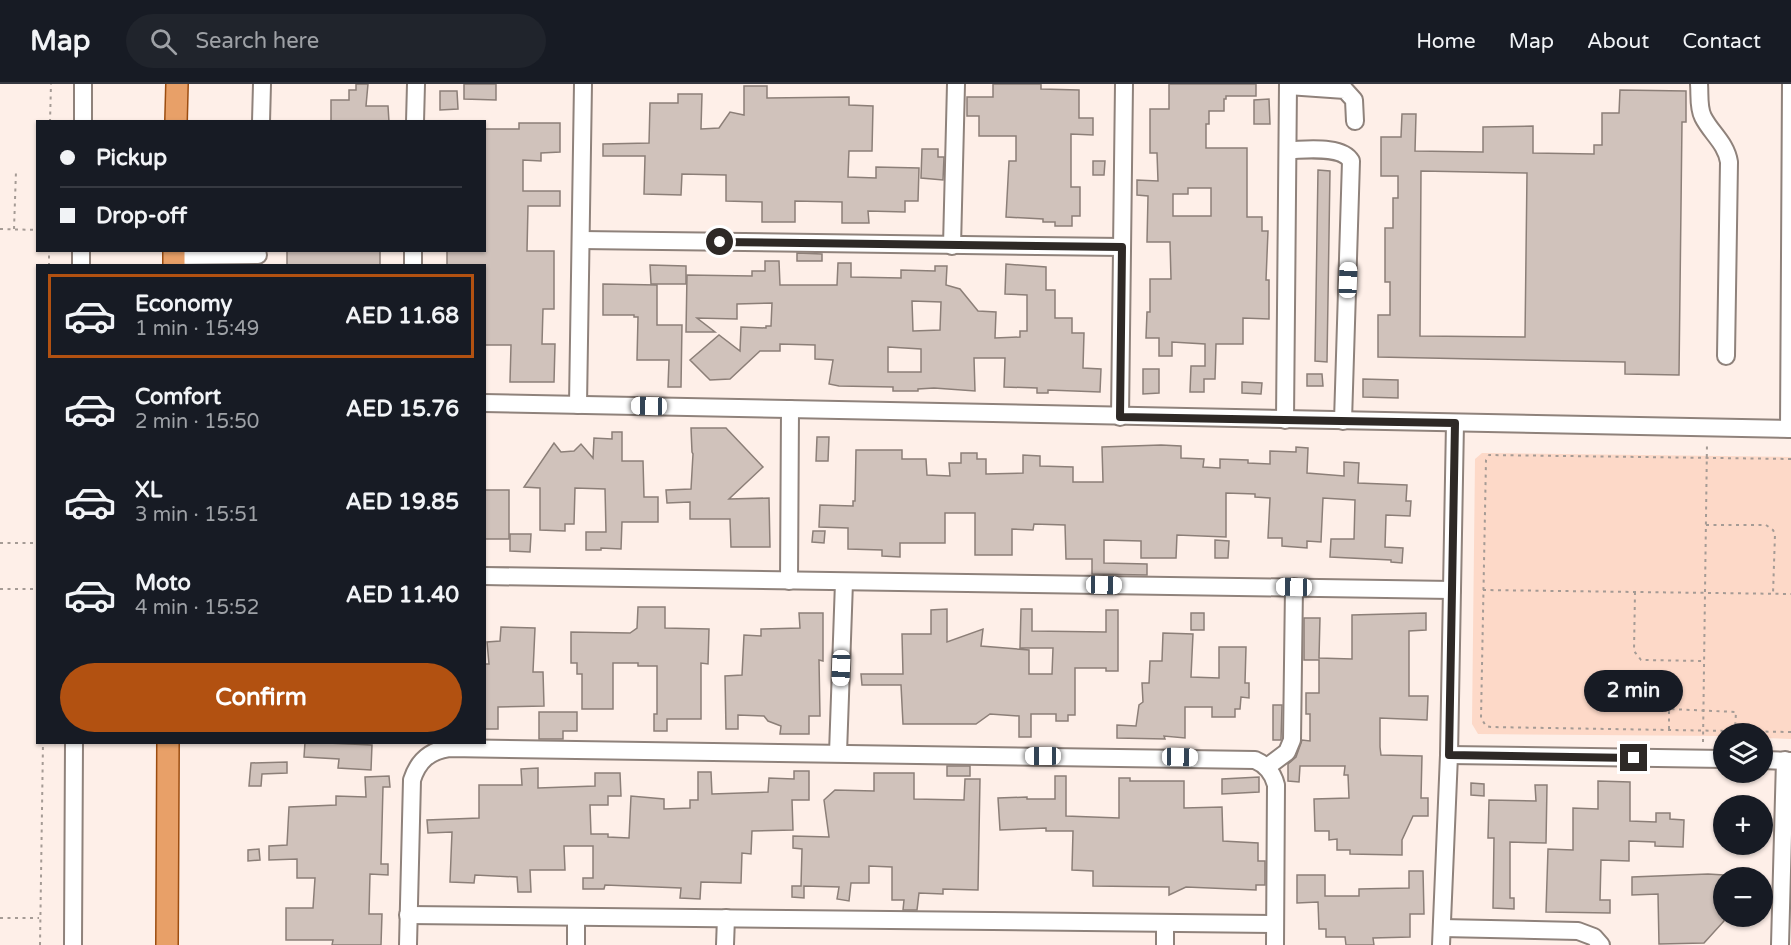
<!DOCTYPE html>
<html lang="en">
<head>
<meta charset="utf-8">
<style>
	body { margin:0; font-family:"Varela Round",sans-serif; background:#20242c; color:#f1f3f6; height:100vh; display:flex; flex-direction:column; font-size:22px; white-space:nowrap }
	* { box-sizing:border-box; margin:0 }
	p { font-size:20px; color:#9ea1a6 }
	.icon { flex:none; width:33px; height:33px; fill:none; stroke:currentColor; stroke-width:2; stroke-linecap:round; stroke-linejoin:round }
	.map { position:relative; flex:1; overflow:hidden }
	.side { position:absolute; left:36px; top:180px; width:450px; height:480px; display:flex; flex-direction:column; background:#171b24; border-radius:0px; box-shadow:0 2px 4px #0004 }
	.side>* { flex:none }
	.guide { position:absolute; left:36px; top:36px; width:450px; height:132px; border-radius:0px; box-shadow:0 2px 4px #0004; display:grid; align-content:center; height:132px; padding:0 24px; background:#171b24 }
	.tools { position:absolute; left:1713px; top:639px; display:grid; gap:12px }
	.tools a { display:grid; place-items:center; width:60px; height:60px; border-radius:50%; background:#171b24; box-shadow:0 2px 4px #0004; font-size:30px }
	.end { position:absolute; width:27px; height:27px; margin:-14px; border:8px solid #2e2926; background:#fff; box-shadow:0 0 0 3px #fff }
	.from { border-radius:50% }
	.bubble { position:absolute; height:42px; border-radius:21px; background:#171b24; box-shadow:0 2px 4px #0004; font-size:20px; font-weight:700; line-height:42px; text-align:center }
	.car { position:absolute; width:18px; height:36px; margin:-18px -9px; border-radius:8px; box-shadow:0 0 4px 2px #0007; background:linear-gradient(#fff 24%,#345 0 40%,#fff 0 76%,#345 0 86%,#fff 0) }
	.guide b { display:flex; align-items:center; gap:21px; height:57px; font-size:22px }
	.guide b+b { border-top:2px solid #363941 }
	.guide i { width:15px; height:15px; background:#f1f3f6 }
	ul { padding:10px 0 0; list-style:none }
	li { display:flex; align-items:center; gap:18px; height:84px; margin:0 12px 9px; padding:0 12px; border:3px solid transparent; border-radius:0px }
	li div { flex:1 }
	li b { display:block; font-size:22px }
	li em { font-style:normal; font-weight:700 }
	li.current { border-color:#b25111 }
	li>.icon { width:54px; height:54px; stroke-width:1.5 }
	.cta { display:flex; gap:12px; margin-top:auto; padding:12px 24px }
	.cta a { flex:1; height:69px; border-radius:36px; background:#b25111; color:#fff; font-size:24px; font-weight:700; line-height:69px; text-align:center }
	header { display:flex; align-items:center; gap:36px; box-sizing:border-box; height:84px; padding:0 30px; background:#171b24; border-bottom:2px solid #363941 }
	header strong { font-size:28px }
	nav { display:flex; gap:33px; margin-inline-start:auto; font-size:21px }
	.search { width:420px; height:54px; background:#20242c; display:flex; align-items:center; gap:15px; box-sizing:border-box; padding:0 21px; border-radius:33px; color:#9ea1a6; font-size:22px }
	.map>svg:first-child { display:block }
</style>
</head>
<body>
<header>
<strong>Map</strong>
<div class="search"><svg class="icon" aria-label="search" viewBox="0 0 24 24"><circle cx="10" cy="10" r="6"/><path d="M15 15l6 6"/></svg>Search here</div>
<nav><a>Home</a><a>Map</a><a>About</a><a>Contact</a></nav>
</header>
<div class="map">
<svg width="1791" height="861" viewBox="0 0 1791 861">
	<rect width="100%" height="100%" fill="#feefe8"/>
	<!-- green -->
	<path fill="#fdd9c8" d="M1482,369L1791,373V655L1763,654L1762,650H1724L1723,652L1478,650L1472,640L1475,375Z"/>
	<!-- building -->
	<g fill="#d0c2bb" stroke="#8c7f78" stroke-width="1.5" fill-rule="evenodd">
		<path d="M356,0H368L366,22H388L389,38H331V16H349V6H356Z"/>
		<path d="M464,0H496V16L464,15Z"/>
		<path d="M993,0H1041V5L1079,6V34H1093V51L1071,50V103H1080V132H1072V142H1055V138H1043V135L1006,133L1009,77H1016V52H979V32H967V13H993Z"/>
		<path d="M1169,0H1256V12H1226V15H1224V27H1209V40H1206V64H1247V133H1262V147H1268L1266,196H1269V235L1243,234V260H1216L1215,295H1204V308H1190L1191,282H1205V260L1172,258V272H1159V254H1146L1147,228H1150V195H1171L1170,158H1147L1148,112L1137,111V96L1158,97L1157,69H1150V25H1169ZM1188,104H1211V132H1173V110H1188Z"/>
		<path d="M744,2H767V14L849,13V21L873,22L872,67H849L848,93L876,94V83L919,84L918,117H905V128L868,127L869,139H842V118L795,117V138H762V118L726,117V91L682,90L681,111L644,110L645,72H603V60L649,59L650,19H678V10H702L701,45L719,44L730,28L744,31Z"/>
		<path d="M1620,6L1686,7V38H1682L1679,291L1625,290V278L1378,273V231H1390V198H1385V144H1393V114H1398V92H1381V53H1401L1402,30H1416L1415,67L1483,68V43L1533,42V69L1594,70V61H1602V29H1619ZM1421,87L1527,89L1525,253L1420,252Z"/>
		<path d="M440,7H457L458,25L440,26Z"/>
		<path d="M1269,15L1270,40H1254V16Z"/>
		<path d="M519,39H560V68L541,69V77L523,76V107H560V122H528L527,167H554V225H543L542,260H555L554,298H510L511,261H484V182H447V166H484V45H519Z"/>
		<path d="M922,65H938V73H944L943,96L921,94Z"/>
		<path d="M1093,77H1105L1104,91H1093Z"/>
		<path d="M1318,86L1330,87L1327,278L1315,277Z"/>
		<rect x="287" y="166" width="93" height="16"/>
		<path d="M797,169L822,170V177H797Z"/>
		<path d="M765,177H779L780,201H837L838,179H851V193L901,194V186L935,187V182H947L946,201L960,205L978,227L996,228L995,254L1020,253V247H1027V211L1005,210L1006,180L1046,183V206H1055V234H1072V249H1084L1083,284L1101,285L1100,308L1048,306V309H1037V304L1004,303L1005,274H974L975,307L934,304L918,305V307H893V303L839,302L829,300L833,276L815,275V261L780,260V267H760L730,295L710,296L690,276L719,251L740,267L741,243L766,244V242H771L772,219L737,220V235L697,234L715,248H686L687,191L752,192V187H765ZM912,217L941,218L940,246L913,247ZM888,263L921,265V288H888Z"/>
		<path d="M650,181L686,182V200H651Z"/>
		<path d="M603,200L657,201V241H682L681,303H668L669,276H637L638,233H634V231H603Z"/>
		<path d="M1143,285H1159V309L1143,310Z"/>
		<path d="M1307,290H1322L1323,302H1307Z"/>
		<path d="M1363,295L1398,296V314L1363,313Z"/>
		<path d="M1242,298L1262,299L1261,310L1242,309Z"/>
		<path d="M691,344H726L763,383L729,415L769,414L770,463H731L730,435H690V418L667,419L666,406L691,405L693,370L692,368Z"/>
		<path d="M612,348H622V377H643L644,413H658V438H622L621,465L601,464V466H586V448H606L605,405L575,404L574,440H565V447L540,446V404L524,403L554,359L561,368L574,367L581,360L593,374L594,354L612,355Z"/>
		<path d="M817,353H829L828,377H816Z"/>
		<path d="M1161,361L1181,362V374L1204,375L1203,383L1220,384V375L1248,376V379L1270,380V367L1296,368V363L1308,364L1307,389L1344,392V378L1359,379L1358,399L1407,401L1406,417H1411L1410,432L1386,431L1385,463L1403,464L1402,479L1391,478V476L1330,473L1331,455H1354L1355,416L1323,414L1321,458L1307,457V464L1282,462V454H1268L1270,414L1255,413V410L1226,409V453L1177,451L1176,474H1141V457L1104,456V479L1147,480V491L1092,490V475H1066L1065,441L1034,440L1033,446L1012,445V471H975V429H945V459H900V473L882,472V466L848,465V444L819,443L820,421L853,422V417H855L856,366H902V375H926L927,391L950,392L949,379H961V369H977V375H986V390L1023,389V371L1040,372V382L1073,383V398H1103L1102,363Z"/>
		<rect x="484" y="406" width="25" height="49"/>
		<path d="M813,447H825L824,459L812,458Z"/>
		<path d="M510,450H531L530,468L510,467Z"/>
		<path d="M1215,456L1229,457L1228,474H1215Z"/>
		<path d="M638,523H665V544L709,545L708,580L701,579V635H667V647H654V630H657V582H638V579H613V625H582V590H577V579H571V548L630,549L637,544Z"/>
		<path d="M947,525V558L983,545L981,562L1029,566V590H1052L1053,564H1020L1021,525H1032V547L1106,548V526H1118V587H1106V584H1075V631H1068V637H1056V630H1031V653H1019V632L990,630L976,640H903L901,601H862L861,590H903L902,550H931V526Z"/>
		<path d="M799,529H823V577L819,576L820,632H809V650H780L781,642L768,637L764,632L738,631V645H726L725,592L742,591L744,551L761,552V545L800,544Z"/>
		<rect x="1191" y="529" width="13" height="17"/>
		<path d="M1426,529V546L1409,547V612H1428L1427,636L1380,634V663L1381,671L1422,672L1421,714H1428V732H1413L1402,756V771L1350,770V766H1337V755L1329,756V747H1315L1314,715L1349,714L1348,691H1344L1345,682H1300L1299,698L1288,697V680L1296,673L1302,656L1310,657V630H1306V609H1319V576H1304V534H1320L1319,574L1352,575V531Z"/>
		<path d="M501,543L535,544L533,588H543L544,622L498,623V645H485L484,580H489L487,558L500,557Z"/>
		<path d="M1163,549L1193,550L1191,593L1219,594V563H1246L1245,599H1249V614L1241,613L1240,625H1235V633H1212V623H1185V654L1164,652L1165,655L1117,654V641L1136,642L1139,621L1143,618L1142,599H1149L1150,577H1162Z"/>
		<path d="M1273,621H1282L1281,656H1273Z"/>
		<path d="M539,628H577V647H563V655H539Z"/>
		<path d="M305,658L372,661L371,686L338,684L339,675L304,673Z"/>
		<path d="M287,678V689L262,690L261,702H249L251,679Z"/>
		<rect x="947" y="682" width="23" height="10"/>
		<path d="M538,684V704L595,702V689H620L621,712H608V721H590L591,750H608V753L629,754L631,712L664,715V725L690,724V716H698V688H711L712,710L768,708L769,694L794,695V687H809V716H792L793,746L752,747L751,770L742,769L741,799L701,798L700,815L680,814L681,804L605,801L604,805H583V794H593V762H564L565,786H530L531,808H518L517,793L475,791L474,799L450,798L452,748L428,749L427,736L479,734V701H522L521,685Z"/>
		<path d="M874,689H914V715L964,716L965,695H980L978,806L943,805V810L919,809L917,826H903L904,816H892V783L869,782V799H851L849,817L837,815L839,803L804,802V814L792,813V802H801L802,765L793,764V752L829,753L824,716L835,706L874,707Z"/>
		<path d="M389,692L390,703H383L381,780H388V791L370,790L369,830H382L381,861H332L333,856H286V824H313L315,794H297V775L269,776V762L287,761L289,723L336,721V712L366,713L365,693Z"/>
		<path d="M1055,692H1066V732L1119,734V694H1130V697H1184V724L1222,723L1223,757L1258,759V777H1265V801H1256V806L1186,803L1169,811V803L1093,802V787L1072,786L1073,747H1046V744L1000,746L998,714L1027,713V715H1055Z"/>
		<path d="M1259,693V708L1222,710V695Z"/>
		<path d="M1598,697L1630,698V737L1656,738V729H1670V735L1684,736L1683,763L1655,762V758L1629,757V777L1601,776L1600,816H1610V829L1546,828L1548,765L1573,766V724L1598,725Z"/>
		<path d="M1471,699L1484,700V712L1471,711Z"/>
		<path d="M1535,701H1547L1546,759L1510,758V814H1514V825L1493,824L1494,754H1488L1489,716L1536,717Z"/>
		<path d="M259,765L260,776L248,777V766Z"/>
		<path d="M1409,787H1423L1424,830H1410V853L1373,854L1374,861H1346L1345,853H1326V845H1319L1318,818L1297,819V791H1325V812H1359V805L1409,804Z"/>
		<path d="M1708,790L1724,791V837L1704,859L1659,860L1658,810L1632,811V793Z"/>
	</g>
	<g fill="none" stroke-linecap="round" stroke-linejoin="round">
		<!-- minor casing -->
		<g stroke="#8f827b" stroke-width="20">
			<g id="minor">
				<path d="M1699,0C1700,11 1698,23 1703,33C1711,49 1726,59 1729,78L1726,272"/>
				<path d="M1288,2L1345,6L1354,16L1355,37"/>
				<path d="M83,38V0"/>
				<path d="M261,38L262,0"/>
				<path d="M415,38L416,0"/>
				<path d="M1288,66C1305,66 1342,61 1351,77L1343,337"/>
				<path d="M581,156L1122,163"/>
				<path d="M952,162L956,0"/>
				<path d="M174,172L258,171"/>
				<path d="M81,182V166"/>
				<path d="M413,182V166"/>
				<path d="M484,319L1791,345"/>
				<path d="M578,321L583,0"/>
				<path d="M1120,333L1124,0"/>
				<path d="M1285,336L1288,0"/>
				<path d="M1789,345L1791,0"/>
				<path d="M484,492L1452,506"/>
				<path d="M789,497L790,325"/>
				<path d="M838,669L844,498"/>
				<path d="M1449,671L1724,675"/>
				<path d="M1762,676L1791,677"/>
				<path d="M1267,683L1287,668L1292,656L1294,503"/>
				<path d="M408,831L1275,840"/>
				<path d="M1165,839V861"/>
				<path d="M1442,844L1578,847L1594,853L1601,861"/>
				<path d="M73,861L74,658"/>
				<path d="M408,861L412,696C418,677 429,667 449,664L1255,676C1267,681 1273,689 1276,701L1275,861"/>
				<path d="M576,861V833"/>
				<path d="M725,861L726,834"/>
				<path d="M1441,861L1449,671L1455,339"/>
				<path d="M1780,861L1785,676"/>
			</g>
		</g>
		<!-- major casing -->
		<g stroke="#9c4d10" stroke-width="24">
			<g id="major">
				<path d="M176,38L177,0"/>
				<path d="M174,182V166"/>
				<path d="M167,861L168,658"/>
			</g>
		</g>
		<!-- path -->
		<g stroke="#a59b95" stroke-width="2" stroke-dasharray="3 4.5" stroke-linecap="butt">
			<path d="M50,38L51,0"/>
			<path d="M0,145L38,146"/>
			<path d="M14,145L16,87"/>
			<path d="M49,182V166"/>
			<path d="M1791,375L1489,371L1486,376L1481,634L1486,642L1491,643L1791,648"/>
			<path d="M1706,441H1766L1773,446L1775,450L1773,510"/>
			<path d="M0,459H38"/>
			<path d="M0,505H38"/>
			<path d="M1483,506L1791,510"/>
			<path d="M1635,508L1634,567L1641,576L1704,577"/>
			<path d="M1669,645V625L1736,628L1735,646"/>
			<path d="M1703,658L1707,358"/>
			<path d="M0,834H39"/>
			<path d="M40,861L43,658"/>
		</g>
		<!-- minor -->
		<use href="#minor" stroke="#fff" stroke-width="16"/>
		<!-- major -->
		<use href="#major" stroke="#e8a068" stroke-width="21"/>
	</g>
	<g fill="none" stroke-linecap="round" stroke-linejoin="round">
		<!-- route -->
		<path stroke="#2e2926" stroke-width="8" d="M720,158L1122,163L1120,333L1455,339L1449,671L1634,674"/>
	</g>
</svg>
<div class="tools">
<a><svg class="icon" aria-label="layers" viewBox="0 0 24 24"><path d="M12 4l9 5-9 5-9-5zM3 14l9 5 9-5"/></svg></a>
<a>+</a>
<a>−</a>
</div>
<i class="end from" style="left:720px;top:158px"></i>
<i class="end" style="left:1634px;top:674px"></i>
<div class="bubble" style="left:1584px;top:586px;width:99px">2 min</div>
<i class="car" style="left:1348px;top:196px;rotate:2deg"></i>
<i class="car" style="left:649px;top:322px;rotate:271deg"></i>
<i class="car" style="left:1104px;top:501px;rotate:91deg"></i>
<i class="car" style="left:1294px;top:503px;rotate:271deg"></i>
<i class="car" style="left:841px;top:584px;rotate:182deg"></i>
<i class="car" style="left:1043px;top:672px;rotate:270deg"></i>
<i class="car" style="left:1180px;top:673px;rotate:91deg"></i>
<div class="guide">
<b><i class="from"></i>Pickup</b>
<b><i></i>Drop-off</b>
</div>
<section class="side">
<ul>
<li class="current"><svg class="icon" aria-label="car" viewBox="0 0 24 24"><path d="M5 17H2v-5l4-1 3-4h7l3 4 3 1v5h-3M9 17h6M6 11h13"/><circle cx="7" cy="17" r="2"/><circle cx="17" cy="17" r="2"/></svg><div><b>Economy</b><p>1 min · 15:49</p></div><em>AED 11.68</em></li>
<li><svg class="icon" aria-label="car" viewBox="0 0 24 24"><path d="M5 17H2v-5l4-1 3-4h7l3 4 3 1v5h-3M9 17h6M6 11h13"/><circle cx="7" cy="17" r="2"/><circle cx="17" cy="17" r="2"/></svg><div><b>Comfort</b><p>2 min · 15:50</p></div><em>AED 15.76</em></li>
<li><svg class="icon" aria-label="car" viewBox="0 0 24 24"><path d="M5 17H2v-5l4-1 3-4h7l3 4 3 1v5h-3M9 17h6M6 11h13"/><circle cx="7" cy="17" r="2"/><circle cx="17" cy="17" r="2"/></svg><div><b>XL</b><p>3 min · 15:51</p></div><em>AED 19.85</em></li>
<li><svg class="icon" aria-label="car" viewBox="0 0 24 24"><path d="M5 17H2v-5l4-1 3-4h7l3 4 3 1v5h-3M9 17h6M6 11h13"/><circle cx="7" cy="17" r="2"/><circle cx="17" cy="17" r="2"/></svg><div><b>Moto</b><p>4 min · 15:52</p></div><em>AED 11.40</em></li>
</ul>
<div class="cta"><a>Confirm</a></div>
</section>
</div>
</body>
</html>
